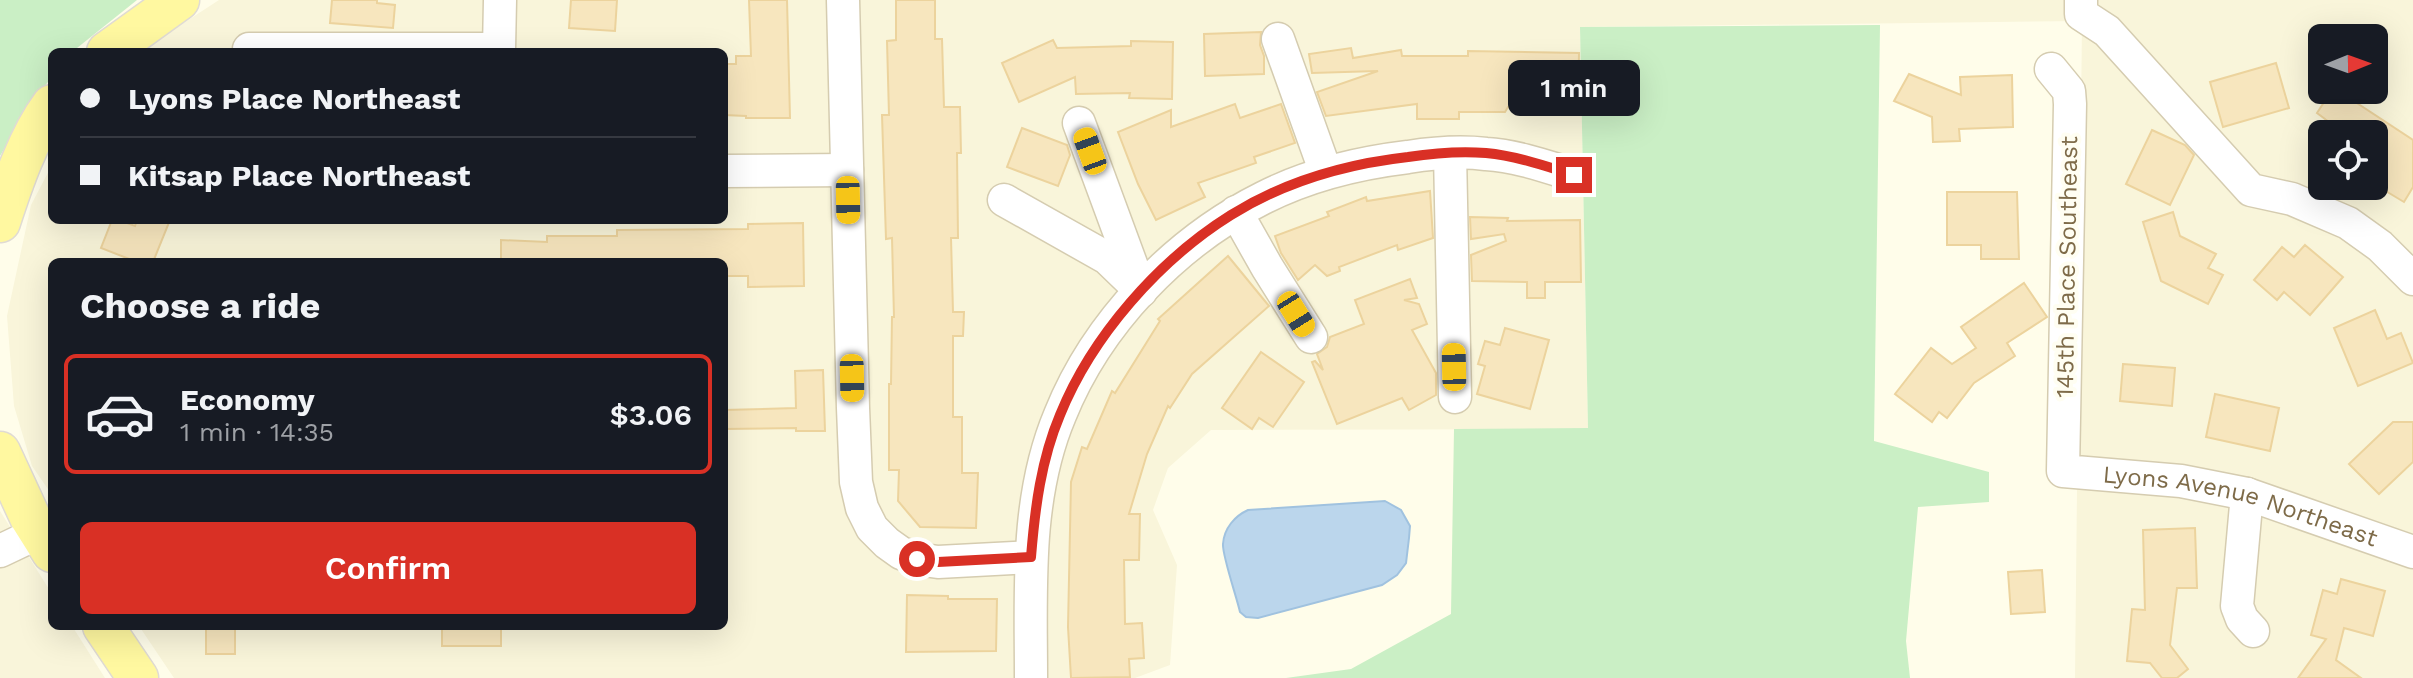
<!DOCTYPE html>
<html lang="en">
<head>
<meta charset="utf-8">
<style>
	body { margin:0; font-family:"Work Sans",sans-serif; background:#242831; color:#f1f3f6; height:100vh; display:flex; flex-direction:column; font-size:30px; white-space:nowrap }
	* { box-sizing:border-box; margin:0 }
	p { font-size:26px; color:#9ea1a6 }
	.icon { flex:none; width:44px; height:44px; fill:none; stroke:currentColor; stroke-width:2; stroke-linecap:round; stroke-linejoin:round }
	.map { position:relative; flex:1; overflow:hidden }
	.drawer { position:absolute; left:48px; top:258px; width:680px; height:372px; display:flex; flex-direction:column; background:#171b24; border-radius:12px; box-shadow:0 8px 32px #0002 }
	.drawer>* { flex:none }
	.guide { position:absolute; left:48px; top:48px; width:680px; height:176px; border-radius:12px; box-shadow:0 8px 32px #0002; display:grid; align-content:center; height:176px; padding:0 32px; background:#171b24 }
	.needle { width:52px; rotate:89deg }
	.tools { position:absolute; left:2308px; top:24px; display:grid; gap:16px }
	.tools a { display:grid; place-items:center; width:80px; height:80px; border-radius:12px; background:#171b24; box-shadow:0 8px 32px #0002; font-size:40px }
	.end { position:absolute; width:36px; height:36px; margin:-18px; border:10px solid #d93025; background:#fff; box-shadow:0 0 0 4px #fff }
	.from { border-radius:50% }
	.bubble { position:absolute; height:56px; border-radius:12px; background:#171b24; box-shadow:0 8px 32px #0002; font-size:26px; font-weight:600; line-height:56px; text-align:center }
	.car { position:absolute; width:24px; height:48px; margin:-24px -12px; border-radius:10px; box-shadow:0 0 6px 2px #0007; background:linear-gradient(#f5c518 24%,#345 0 40%,#f5c518 0 76%,#345 0 86%,#f5c518 0) }
	.guide b { display:flex; align-items:center; gap:28px; height:76px; font-size:30px }
	.guide b+b { border-top:2px solid #363941 }
	.guide i { width:20px; height:20px; background:#f1f3f6 }
	ul { padding:0; list-style:none }
	li { display:flex; align-items:center; gap:24px; height:120px; margin:0 16px 12px; padding:0 16px; border:4px solid transparent; border-radius:12px }
	li div { flex:1 }
	li b { display:block; font-size:30px }
	li em { font-style:normal; font-weight:600 }
	li.active { border-color:#d93025 }
	li>.icon { width:72px; height:72px; stroke-width:1.5 }
	h2 { padding:0 32px; font-size:36px; line-height:96px }
	.action { display:flex; gap:16px; margin-top:auto; padding:16px 32px }
	.action a { flex:1; height:92px; border-radius:12px; background:#d93025; color:#fff; font-size:32px; font-weight:600; line-height:92px; text-align:center }
	.map>svg:first-child { display:block }
</style>
</head>
<body>
<div class="map">
<svg width="2413" height="678" viewBox="0 0 2413 678">
	<rect width="100%" height="100%" fill="#fffdea"/>
	<!-- residential -->
	<g fill="#f9f5da" fill-rule="evenodd">
		<path d="M219,0H2413V678H2075L2082,21L1580,27L1588,429L1211,430L1168,468L1153,510L1177,565L1170,665L1135,678H174L139,626H724V262H52V495L32,466L14,406L7,316L31,205L52,165V220H724V52H145L156,41ZM2322,38H2374V90H2322ZM2322,134H2374V186H2322Z"/>
		<path d="M0,511L52,594V626H72L105,678H0Z"/>
	</g>
	<!-- green -->
	<g fill="#caefc5">
		<path d="M0,0H137L72,52H52V77L34,99L0,156Z"/>
		<path d="M1880,25L1874,441L1989,472V502L1918,507L1906,641L1910,678H1286L1351,669L1451,614L1454,429L1588,428L1580,27Z"/>
	</g>
	<!-- water -->
	<path fill="#bbd6ec" stroke="#a0c2df" stroke-width="2" d="M1385,501L1401,510L1410,526L1409,538L1406,563L1397,575L1382,585L1258,618L1246,617L1240,612C1237,598 1222,555 1223,544C1224,528 1235,516 1248,510Z"/>
	<!-- building -->
	<g fill="#f7e6be" stroke="#ecd39d" stroke-width="2">
		<path d="M332,0H377V3L395,5L393,28L330,23Z"/>
		<path d="M571,0H617L615,31L569,28Z"/>
		<path d="M749,0H787L790,118H746V116L724,115V64H736V56H751Z"/>
		<path d="M896,0H935V39H942L944,107H960L961,153H957L958,238H951L953,312H964L963,336H953V417H962V473H978L976,528L920,527L898,501L899,470H889V384H891L892,317H894L892,238L886,239L882,115H889L887,41L896,40Z"/>
		<path d="M1261,32L1260,45L1264,56V74L1205,76L1204,34Z"/>
		<path d="M1053,40L1057,48L1131,46V41L1173,42L1172,99L1129,98L1130,93L1076,94L1075,77L1019,102L1002,63Z"/>
		<path d="M1351,48L1353,58L1401,50L1402,56H1468V51L1579,53L1578,109L1508,107L1505,112H1459V119H1417V104L1326,116L1317,92L1378,71L1312,73L1309,54Z"/>
		<path d="M2276,63L2289,108L2223,127L2210,82Z"/>
		<path d="M1909,74L1961,95L1960,77L2012,75L2013,127L1959,129L1960,141L1933,142L1932,117L1894,101Z"/>
		<path d="M2332,90H2337L2413,140V187L2404,202L2374,184V134H2321L2329,122L2317,113Z"/>
		<path d="M1235,104L1240,118L1281,104L1295,143L1254,157L1256,163L1198,183L1205,197L1156,220L1138,184L1118,132L1171,110V127Z"/>
		<path d="M1022,128L1067,145L1070,155L1058,186L1007,167Z"/>
		<path d="M2152,130L2185,145L2194,155L2170,205L2126,184Z"/>
		<path d="M1430,191L1433,238L1398,250L1397,245L1339,267L1340,271L1327,276L1315,265L1298,280L1281,253L1275,236L1329,216L1327,212L1366,197L1367,201Z"/>
		<path d="M1947,192H2017L2019,259H1981V245H1947Z"/>
		<path d="M2173,212L2180,236L2216,254L2208,268L2223,275L2208,304L2161,281L2143,222Z"/>
		<path d="M1470,217L1508,218L1507,221L1580,220L1581,282H1545V298H1527V282L1472,281L1471,255L1506,241L1504,234L1471,239Z"/>
		<path d="M112,220H119L135,226L137,220H170L153,262H137L101,248Z"/>
		<path d="M803,223L804,286L748,287V276H724V262H501V240L547,242V236H617V230L748,229V224Z"/>
		<path d="M2305,245L2343,277L2310,315L2284,292L2277,300L2254,280L2282,247L2294,257Z"/>
		<path d="M1228,256L1269,306L1192,374L1170,408L1168,406L1147,454L1129,514H1140L1139,560H1124L1125,624L1142,623L1144,658L1129,659L1130,677L1071,678L1068,627L1071,482L1082,447L1087,449L1112,391L1115,393L1160,321L1158,319Z"/>
		<path d="M1410,279L1417,298L1404,300L1419,304L1427,324L1412,330L1436,373V395L1409,410L1402,398L1337,424L1312,362L1315,361L1323,370L1317,354L1327,347L1330,337L1364,324L1355,300Z"/>
		<path d="M2024,283L2047,317L2007,343L2015,356L1974,383L1947,418L1939,412L1932,422L1895,394L1931,348L1952,364L1976,348L1961,327Z"/>
		<path d="M2375,310L2387,339L2401,333L2413,363L2358,386L2334,328Z"/>
		<path d="M1505,328L1549,340L1530,409L1477,394L1485,366L1478,364L1485,341L1500,345Z"/>
		<path d="M1261,352L1304,382L1273,427L1259,418L1252,429L1222,408Z"/>
		<path d="M2123,364L2175,368L2172,406L2120,401Z"/>
		<path d="M823,370L825,431H796V428L724,429V410L796,408L795,371Z"/>
		<path d="M2215,394L2279,408L2270,451L2206,437Z"/>
		<path d="M2393,422H2413V462L2379,494L2349,464Z"/>
		<path d="M2195,528L2197,588H2177L2170,645L2188,669L2177,678H2162L2150,663L2127,661L2132,609L2145,610L2143,530Z"/>
		<path d="M2042,570L2045,612L2011,614L2008,572Z"/>
		<path d="M2341,579L2385,591L2373,636L2344,628L2336,660L2361,678H2298L2326,639L2311,635L2323,590L2337,594Z"/>
		<path d="M907,595L948,596V599H997L996,651L906,652Z"/>
		<rect x="206" y="626" width="29" height="28"/>
		<rect x="442" y="626" width="59" height="20"/>
	</g>
	<g fill="none" stroke-linecap="round" stroke-linejoin="round">
		<!-- minor casing -->
		<g stroke="#d5ccb0" stroke-width="35">
			<g id="minor">
				<path d="M843,0L853,408L856,482L862,508L872,528L887,543L901,553L917,559L938,562L1031,557"/>
				<path d="M2081,0V14L2107,31L2251,190L2292,199L2348,223L2380,246L2413,279"/>
				<path d="M1278,39L1326,173"/>
				<path d="M249,49H499L500,0"/>
				<path id="s1" d="M2051,69L2069,91L2070,104L2063,471L2181,481L2247,494L2413,552"/>
				<path d="M1079,123L1141,291"/>
				<path d="M1450,153L1455,397"/>
				<path d="M724,171L847,170"/>
				<path d="M1004,200L1107,258L1136,286"/>
				<path d="M1236,212L1267,267L1311,337"/>
				<path d="M2247,494L2237,606L2242,619L2253,631"/>
				<path d="M0,551L40,532"/>
				<path d="M1031,678C1031,590 1025,498 1060,415C1097,323 1175,242 1263,198C1308,175 1358,163 1408,157C1434,153 1460,151 1486,154C1517,156 1545,166 1574,175"/>
			</g>
		</g>
		<!-- major casing -->
		<g stroke="#e0dbd3" stroke-width="43">
			<g id="major">
				<path d="M107,52L179,0"/>
				<path d="M0,222C12,185 28,137 52,105"/>
				<path d="M0,452L30,517L52,552"/>
				<path d="M103,626L138,678"/>
			</g>
		</g>
		<!-- minor -->
		<use href="#minor" stroke="#fff" stroke-width="32"/>
		<!-- major -->
		<use href="#major" stroke="#fff8a0" stroke-width="40"/>
	</g>
	<g fill="none" stroke-linecap="round" stroke-linejoin="round">
		<!-- route -->
		<path stroke="#d93025" stroke-width="10" d="M917,559L938,562L1031,557C1035,508 1041,460 1060,415C1092,336 1159,260 1231,215C1284,182 1346,164 1408,157C1434,153 1460,151 1486,153C1517,156 1545,166 1574,175"/>
	</g>
	<g text-anchor="middle" stroke-width="8" stroke-linejoin="round" paint-order="stroke">
		<!-- street labels -->
		<g font-size="24" fill="#7e6b49" stroke="#fffef2">
			<text transform="translate(2067 267) rotate(-89)" y="8">145th Place Southeast</text>
			<text dy="8" stroke="none"><textPath href="#s1" startOffset="590">Lyons Avenue Northeast</textPath></text>
		</g>
	</g>
</svg>
<div class="tools">
<a><svg class="needle" viewBox="-14 -14 28 28"><path d="M0-13l5 13h-10z" fill="#e53935"/><path d="M0 13l5-13h-10z" fill="#9ea1a6"/></svg></a>
<a><svg class="icon" aria-label="locate" viewBox="0 0 24 24"><circle cx="12" cy="12" r="6"/><path d="M12 2v4M12 18v4M2 12h4M18 12h4"/></svg></a>
</div>
<i class="end from" style="left:917px;top:559px"></i>
<i class="end" style="left:1574px;top:175px"></i>
<div class="bubble" style="left:1508px;top:60px;width:132px">1 min</div>
<i class="car" style="left:1090px;top:151px;rotate:340deg"></i>
<i class="car" style="left:848px;top:200px;rotate:179deg"></i>
<i class="car" style="left:1296px;top:314px;rotate:148deg"></i>
<i class="car" style="left:1454px;top:367px;rotate:359deg"></i>
<i class="car" style="left:852px;top:378px;rotate:179deg"></i>
<div class="guide">
<b><i class="from"></i>Lyons Place Northeast</b>
<b><i></i>Kitsap Place Northeast</b>
</div>
<section class="drawer">
<h2>Choose a ride</h2>
<ul>
<li class="active"><svg class="icon" aria-label="car" viewBox="0 0 24 24"><path d="M5 17H2v-5l4-1 3-4h7l3 4 3 1v5h-3M9 17h6M6 11h13"/><circle cx="7" cy="17" r="2"/><circle cx="17" cy="17" r="2"/></svg><div><b>Economy</b><p>1 min · 14:35</p></div><em>$3.06</em></li>
</ul>
<div class="action"><a>Confirm</a></div>
</section>
</div>
</body>
</html>
